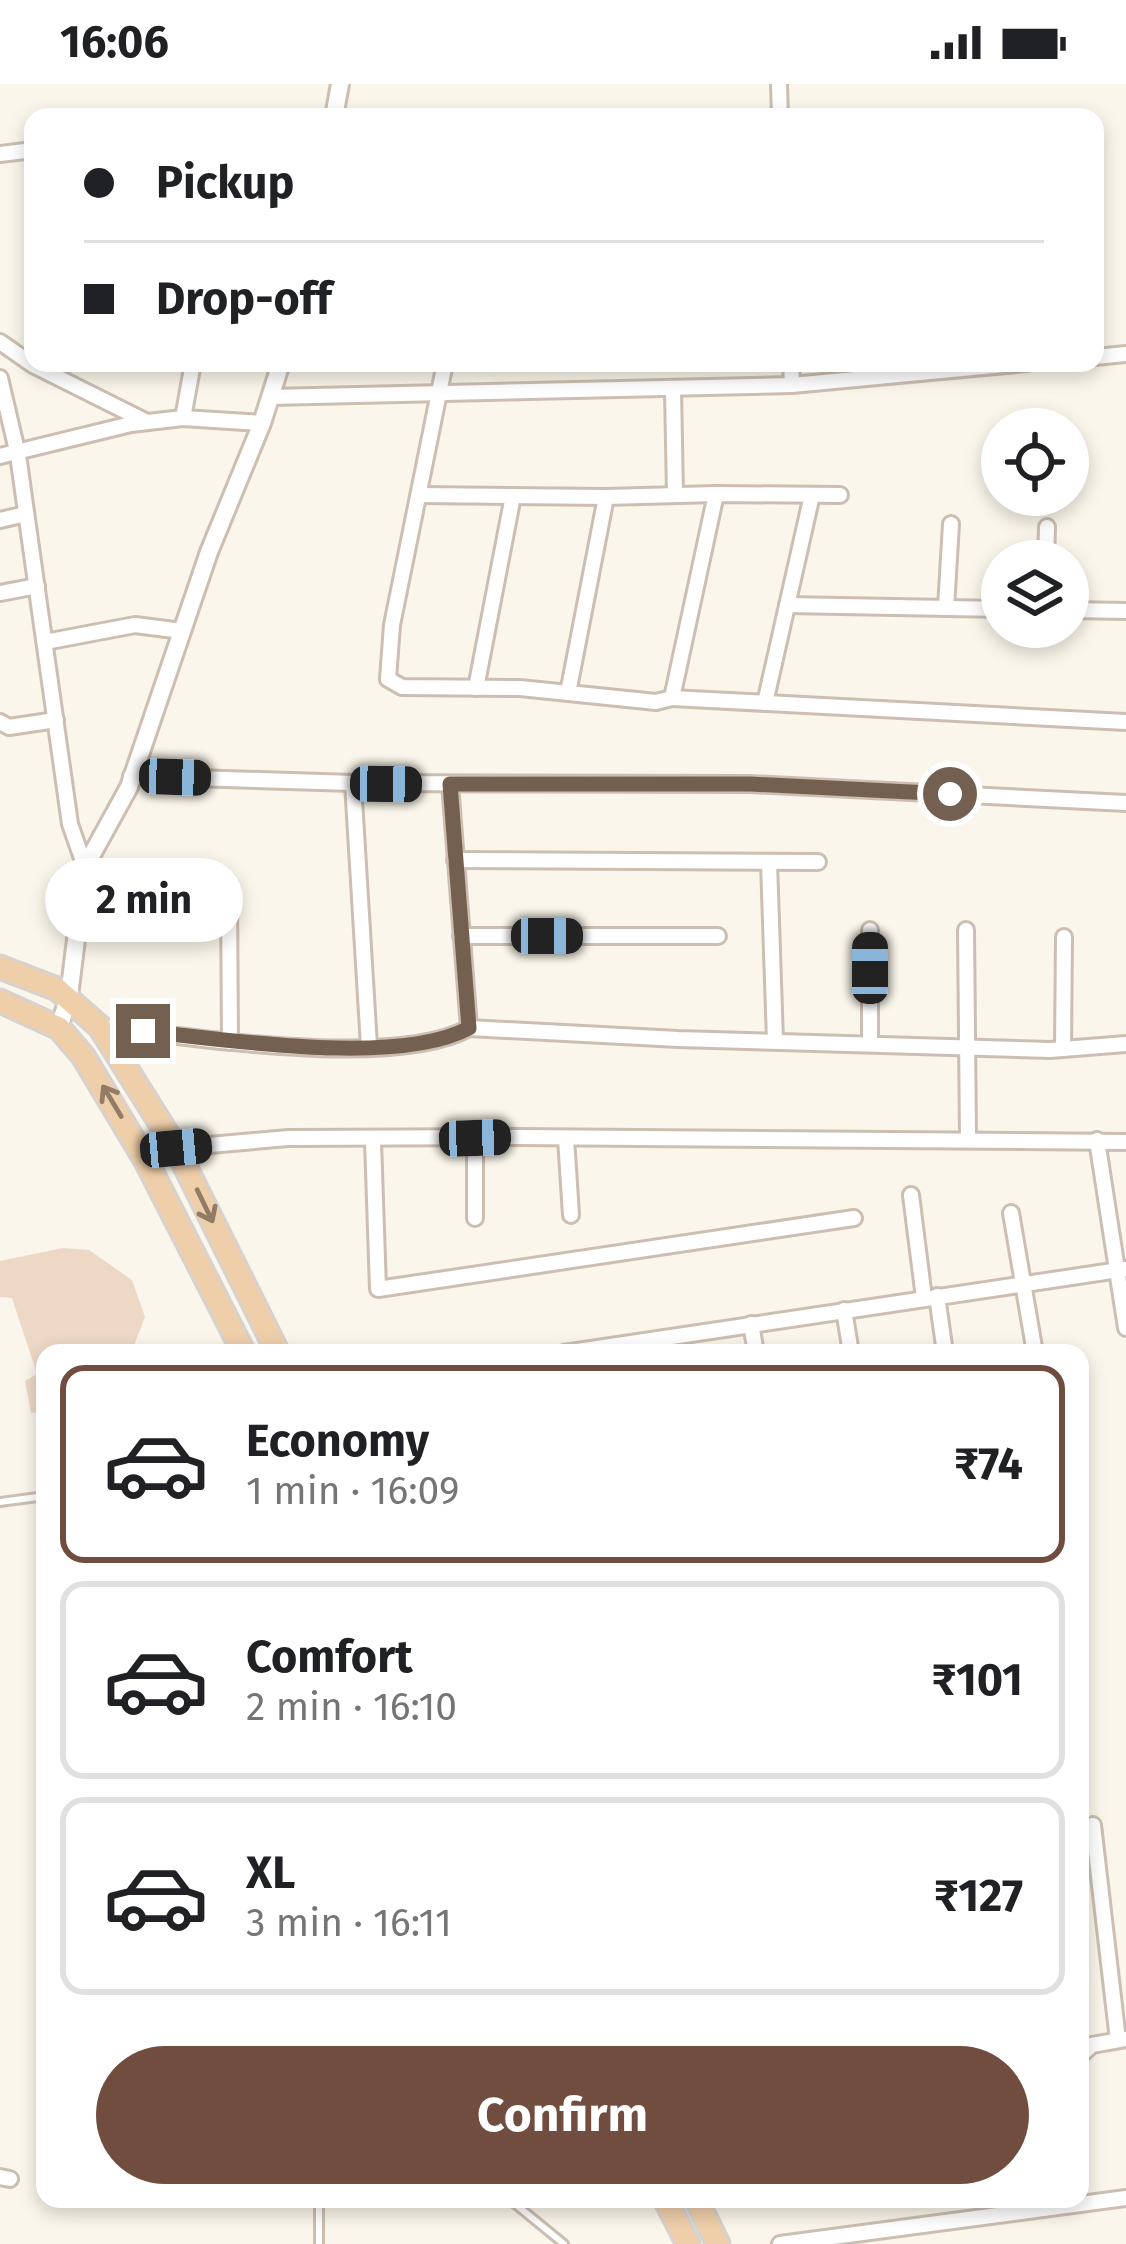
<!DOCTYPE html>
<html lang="en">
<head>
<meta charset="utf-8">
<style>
	body { margin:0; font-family:"Fira Sans",sans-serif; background:#f2f2f2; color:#202124; height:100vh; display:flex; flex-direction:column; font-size:45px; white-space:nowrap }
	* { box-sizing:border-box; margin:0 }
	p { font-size:39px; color:#757577 }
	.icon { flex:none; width:66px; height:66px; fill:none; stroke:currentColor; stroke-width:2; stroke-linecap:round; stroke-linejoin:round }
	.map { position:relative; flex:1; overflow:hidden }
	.side { position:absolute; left:36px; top:1260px; width:1053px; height:864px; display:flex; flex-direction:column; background:#fff; border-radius:24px; box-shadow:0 6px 18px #0003 }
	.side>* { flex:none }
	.top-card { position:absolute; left:24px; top:24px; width:1080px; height:264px; border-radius:24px; box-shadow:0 6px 18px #0003; display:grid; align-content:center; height:264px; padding:0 60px; background:#fff }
	.controls { position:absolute; left:981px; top:324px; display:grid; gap:24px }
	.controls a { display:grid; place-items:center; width:108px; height:108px; border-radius:50%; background:#fff; box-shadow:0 6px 18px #0003; font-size:60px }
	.end { position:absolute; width:54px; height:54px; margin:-27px; border:15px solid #736050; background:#fff; box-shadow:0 0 0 6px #fff }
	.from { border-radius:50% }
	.bubble { position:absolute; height:84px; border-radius:42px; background:#fff; box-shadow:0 6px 18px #0003; font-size:39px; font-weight:700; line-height:84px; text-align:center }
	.car { position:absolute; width:36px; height:72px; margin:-36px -18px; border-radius:15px; box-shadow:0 0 9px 3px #0007; background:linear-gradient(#222 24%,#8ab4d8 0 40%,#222 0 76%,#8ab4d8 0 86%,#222 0) }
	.top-card b { display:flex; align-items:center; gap:42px; height:114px; font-size:45px }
	.top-card b+b { border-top:3px solid #e0e0e0 }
	.top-card i { width:30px; height:30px; background:#202124 }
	ul { padding:21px 0 0; list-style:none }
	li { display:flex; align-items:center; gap:36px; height:198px; margin:0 24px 18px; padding:0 36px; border:6px solid #e0e0e0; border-radius:24px }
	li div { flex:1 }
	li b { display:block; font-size:45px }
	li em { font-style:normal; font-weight:700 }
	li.selected { border-color:#714d3f }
	li>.icon { width:108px; height:108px; stroke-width:1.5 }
	.action { display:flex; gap:24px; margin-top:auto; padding:24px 60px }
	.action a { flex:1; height:138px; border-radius:72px; background:#714d3f; color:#fff; font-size:48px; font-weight:700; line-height:138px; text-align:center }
	.status { display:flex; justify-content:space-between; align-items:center; height:84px; padding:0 60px; background:#fff; direction:ltr }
	.status svg { height:33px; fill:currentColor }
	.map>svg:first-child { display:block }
</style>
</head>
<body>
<div class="status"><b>16:06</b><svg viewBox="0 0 49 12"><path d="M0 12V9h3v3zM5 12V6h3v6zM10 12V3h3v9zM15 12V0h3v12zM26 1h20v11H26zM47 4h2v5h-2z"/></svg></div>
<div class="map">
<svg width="1126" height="2160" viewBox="0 0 1126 2160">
	<rect width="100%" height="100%" fill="#faf6eb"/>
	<!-- building -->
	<path fill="#edd8c5" d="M63,1164L89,1166L132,1196L145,1233L131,1269H45V1327L31,1329L25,1297L37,1290L12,1214L0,1213V1177Z"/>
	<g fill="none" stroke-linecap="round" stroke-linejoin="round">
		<!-- service casing -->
		<g stroke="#ccbfb1" stroke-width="12">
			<g id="service">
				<path d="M0,1418L45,1412"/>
				<path d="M509,2115L564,2160"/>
				<path d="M319,2160V2115"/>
			</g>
		</g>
		<!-- minor casing -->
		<g stroke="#ccbfb1" stroke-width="20">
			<g id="minor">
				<path d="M779,0L780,33"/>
				<path d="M0,70L33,66"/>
				<path d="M0,258L33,281L147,338"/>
				<path d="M1095,273L1126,270"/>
				<path d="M445,279L392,541L388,595L402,603L520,604L656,618L672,614"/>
				<path d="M791,279L792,301"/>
				<path d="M0,294L18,371L70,740L85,783"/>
				<path d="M673,306L675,410"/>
				<path d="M270,313L792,301L1027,279"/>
				<path d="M183,334L193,279"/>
				<path d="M0,372L131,340L183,334L262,339"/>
				<path d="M419,411L606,413L716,410"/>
				<path d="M840,411L716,410L672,614L1126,638"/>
				<path d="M0,436L26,430"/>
				<path d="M1046,477L1047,443"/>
				<path d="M0,509L37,502"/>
				<path d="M787,521L1002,525"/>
				<path d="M946,524L951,440"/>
				<path d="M1068,526L1126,527"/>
				<path d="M45,558L135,541L182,547"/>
				<path d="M476,604L513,412"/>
				<path d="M568,609L606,413"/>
				<path d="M765,619L812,411"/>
				<path d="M0,638L9,643L56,636"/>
				<path d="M131,692L353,699L750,700L1126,719"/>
				<path d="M353,699L369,962"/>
				<path d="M455,776L818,778"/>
				<path d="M769,778L775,957"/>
				<path d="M229,809L230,958"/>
				<path d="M966,846L968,1054"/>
				<path d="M461,852H718"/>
				<path d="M100,943C188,952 394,986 469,944L450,700"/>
				<path d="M469,944L678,955L1050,966L1126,960"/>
				<path d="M870,960V846"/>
				<path d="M1063,965L1064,853"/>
				<path d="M475,1054V1134"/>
				<path d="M566,1054L571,1131"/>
				<path d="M1097,1056L1126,1244"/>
				<path d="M373,1057L378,1205L854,1134"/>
				<path d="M176,1064L288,1054L517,1053L1126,1058"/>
				<path d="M911,1111L924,1214"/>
				<path d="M1011,1129L1035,1269"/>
				<path d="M937,1212L945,1269"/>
				<path d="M844,1226L851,1269"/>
				<path d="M751,1240L756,1269"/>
				<path d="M564,1269L1126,1185"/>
				<path d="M1093,1741L1118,1956"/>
				<path d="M1080,1972L1092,1961L1126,1955"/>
				<path d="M0,2093L10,2095"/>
				<path d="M780,2160L1126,2114"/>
			</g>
		</g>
		<!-- tertiary casing -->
		<g stroke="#ccbfb1" stroke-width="22">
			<g id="tertiary">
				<path d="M334,33L340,0"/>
				<path d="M59,944L69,912L85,783L129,703L209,468L262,339L281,279"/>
			</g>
		</g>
		<!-- trunk casing -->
		<g stroke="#d8d2ce" stroke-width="27">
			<g id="trunk">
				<path d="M0,883L57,905L100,943L176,1064L278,1269"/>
				<path d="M0,917L59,944L83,972L146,1077L244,1269"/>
				<path d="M665,2115L688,2160"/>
				<path d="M696,2115L718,2160"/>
			</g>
		</g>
		<!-- service -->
		<use href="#service" stroke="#fff" stroke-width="6"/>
		<!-- minor -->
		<use href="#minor" stroke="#fff" stroke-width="14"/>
		<!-- tertiary -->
		<use href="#tertiary" stroke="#fff" stroke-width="16"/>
		<!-- trunk -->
		<use href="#trunk" stroke="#efcfaa" stroke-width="21"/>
	</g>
	<!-- one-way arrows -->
	<defs><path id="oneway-shaft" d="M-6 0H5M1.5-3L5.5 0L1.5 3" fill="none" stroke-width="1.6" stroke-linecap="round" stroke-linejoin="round" transform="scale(3)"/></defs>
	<g stroke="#927c66">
		<use href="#oneway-shaft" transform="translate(112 1017) rotate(-121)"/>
		<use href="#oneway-shaft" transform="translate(205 1122) rotate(64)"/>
	</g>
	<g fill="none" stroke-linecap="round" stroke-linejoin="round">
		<!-- route -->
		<path stroke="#736050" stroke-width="15" d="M143,947C224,955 397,983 469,944L450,700H750L950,710"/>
	</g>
</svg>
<div class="controls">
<a><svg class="icon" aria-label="locate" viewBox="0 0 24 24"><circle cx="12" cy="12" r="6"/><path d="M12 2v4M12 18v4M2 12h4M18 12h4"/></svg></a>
<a><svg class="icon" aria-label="layers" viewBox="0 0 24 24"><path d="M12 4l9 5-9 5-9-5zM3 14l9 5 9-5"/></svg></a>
</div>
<i class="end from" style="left:950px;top:710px"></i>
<i class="end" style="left:143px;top:947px"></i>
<div class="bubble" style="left:45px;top:774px;width:198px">2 min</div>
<i class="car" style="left:175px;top:693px;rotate:92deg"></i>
<i class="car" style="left:386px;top:700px;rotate:91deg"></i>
<i class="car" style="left:547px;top:852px;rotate:90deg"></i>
<i class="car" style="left:870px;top:884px;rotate:0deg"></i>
<i class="car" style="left:475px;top:1054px;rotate:88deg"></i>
<i class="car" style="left:176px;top:1064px;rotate:85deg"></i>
<div class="top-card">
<b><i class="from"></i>Pickup</b>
<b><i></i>Drop-off</b>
</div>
<section class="side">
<ul>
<li class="selected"><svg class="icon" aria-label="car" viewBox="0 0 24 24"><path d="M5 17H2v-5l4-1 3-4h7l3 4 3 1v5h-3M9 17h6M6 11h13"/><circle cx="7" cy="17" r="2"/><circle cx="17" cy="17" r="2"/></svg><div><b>Economy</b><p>1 min · 16:09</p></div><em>₹74</em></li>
<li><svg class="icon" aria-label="car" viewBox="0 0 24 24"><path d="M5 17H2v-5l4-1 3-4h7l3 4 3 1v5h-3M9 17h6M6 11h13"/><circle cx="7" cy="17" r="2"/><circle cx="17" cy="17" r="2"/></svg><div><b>Comfort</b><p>2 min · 16:10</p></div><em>₹101</em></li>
<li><svg class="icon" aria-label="car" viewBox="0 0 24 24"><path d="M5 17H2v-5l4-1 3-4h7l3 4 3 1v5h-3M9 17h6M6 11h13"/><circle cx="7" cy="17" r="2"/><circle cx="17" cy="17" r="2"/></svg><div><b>XL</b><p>3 min · 16:11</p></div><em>₹127</em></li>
</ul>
<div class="action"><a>Confirm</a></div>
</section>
</div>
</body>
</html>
